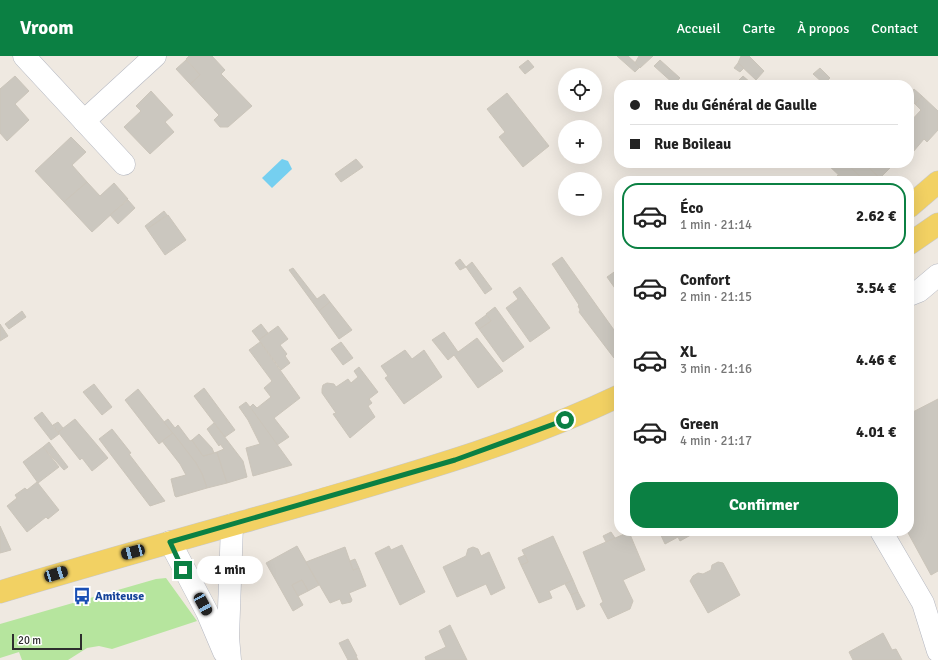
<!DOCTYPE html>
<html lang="fr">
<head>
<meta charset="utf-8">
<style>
	body { margin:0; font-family:Signika,sans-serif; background:#f2f2f2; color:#222; height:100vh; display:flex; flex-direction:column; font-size:15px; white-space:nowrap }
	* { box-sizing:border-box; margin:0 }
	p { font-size:13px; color:#767676 }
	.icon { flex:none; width:22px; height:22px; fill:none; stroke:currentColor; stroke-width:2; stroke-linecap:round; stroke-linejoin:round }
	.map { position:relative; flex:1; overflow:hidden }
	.panel { position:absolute; left:614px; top:120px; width:300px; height:360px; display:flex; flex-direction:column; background:#fff; border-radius:16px; box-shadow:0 4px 16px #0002 }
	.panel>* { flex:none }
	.hud { position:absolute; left:614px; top:24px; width:300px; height:88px; border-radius:16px; box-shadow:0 4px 16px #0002; display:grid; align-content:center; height:88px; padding:0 16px; background:#fff }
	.fabs { position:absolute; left:558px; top:12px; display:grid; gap:8px }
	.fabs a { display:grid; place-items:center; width:44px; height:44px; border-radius:50%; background:#fff; box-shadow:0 4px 16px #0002; font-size:20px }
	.scale { position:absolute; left:12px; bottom:10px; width:70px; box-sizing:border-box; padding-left:4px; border:2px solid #2e2e2e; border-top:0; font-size:11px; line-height:14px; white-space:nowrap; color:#2e2e2e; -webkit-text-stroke:3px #fff; paint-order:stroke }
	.end { position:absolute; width:18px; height:18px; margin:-9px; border:5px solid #0b8043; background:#fff; box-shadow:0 0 0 2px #fff }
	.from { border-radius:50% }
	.bubble { position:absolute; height:28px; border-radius:14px; background:#fff; box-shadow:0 4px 16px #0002; font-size:13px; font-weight:700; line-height:28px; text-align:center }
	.car { position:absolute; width:12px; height:24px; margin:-12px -6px; border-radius:5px; box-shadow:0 0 3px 1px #0007; background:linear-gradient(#222 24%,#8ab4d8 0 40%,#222 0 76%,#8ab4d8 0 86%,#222 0) }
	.hud b { display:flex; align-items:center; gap:14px; height:38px; font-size:15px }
	.hud b+b { border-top:1px solid #e0e0e0 }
	.hud i { width:10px; height:10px; background:#222 }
	ul { padding:7px 0 0; list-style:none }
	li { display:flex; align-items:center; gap:12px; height:66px; margin:0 8px 6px; padding:0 8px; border:2px solid transparent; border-radius:16px }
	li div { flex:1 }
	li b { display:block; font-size:15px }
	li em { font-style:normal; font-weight:700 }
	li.on { border-color:#0b8043 }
	li>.icon { width:36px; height:36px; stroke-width:1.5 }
	.action { display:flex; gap:8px; margin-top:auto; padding:8px 16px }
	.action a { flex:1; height:46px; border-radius:16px; background:#0b8043; color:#fff; font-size:16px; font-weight:700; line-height:46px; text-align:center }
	header { display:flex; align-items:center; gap:24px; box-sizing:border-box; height:56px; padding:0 20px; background:#0b8043; color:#fff }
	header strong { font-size:19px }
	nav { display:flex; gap:22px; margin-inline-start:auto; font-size:14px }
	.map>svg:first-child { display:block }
</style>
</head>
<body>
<header>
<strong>Vroom</strong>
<nav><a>Accueil</a><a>Carte</a><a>À propos</a><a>Contact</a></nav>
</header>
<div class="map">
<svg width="938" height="604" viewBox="0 0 938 604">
	<rect width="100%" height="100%" fill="#efe9e1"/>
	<!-- green -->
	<path fill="#b6e59e" d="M166,522L197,565L112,593L99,590L87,592L68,604H22L19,596L0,602V568L156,523Z"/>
	<!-- water -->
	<path fill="#75cff0" d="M282,103L288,105L292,113L272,132L262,122Z"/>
	<!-- building -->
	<g fill="#cbc7bf" stroke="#cbc5ba">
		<path d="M189,0H212L225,14L221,18L252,50L228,71H220L214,64L219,59L190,28L200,19L186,3Z"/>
		<path d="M617,0H628L640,11L635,16Z"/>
		<path d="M639,0H653L640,12L635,7Z"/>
		<path d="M741,0H749L764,15L756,24L738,7Z"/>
		<path d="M186,4L200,19L190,28L176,13Z"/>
		<path d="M528,4L534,11L525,18L519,11Z"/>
		<path d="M660,4L680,22L674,28L654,10Z"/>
		<path d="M738,7L744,12L740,16L734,12Z"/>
		<path d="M820,12L830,22L824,28L813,18Z"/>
		<path d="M15,20L29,35L15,48L29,64L7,85L0,77V33Z"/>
		<path d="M743,20L751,27L749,29H742L738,25Z"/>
		<path d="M914,33L922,40L915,48L909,43V39Z"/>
		<path d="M151,35L173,59L165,66L174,76L150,98L124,71L141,55L136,50Z"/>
		<path d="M507,37L549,90L523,111L499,81L505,76L487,53Z"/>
		<path d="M922,40L938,55V74L927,86L924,83L913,96L909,92V67L921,54L915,48Z"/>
		<path d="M71,81L86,96L72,109L87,126L64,146L35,115Z"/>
		<path d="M356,103L363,111L341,126L335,118Z"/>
		<path d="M826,107H846L865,125H845Z"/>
		<path d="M846,107H864L880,122L878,125H865Z"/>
		<path d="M864,107H895L880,122Z"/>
		<path d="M838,119L845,125H832Z"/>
		<path d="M87,126L100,140L114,127L128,143L92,176L64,146Z"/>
		<path d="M128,144L135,152L118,168L110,159Z"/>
		<path d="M164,155L167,159L147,173L145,170Z"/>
		<path d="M168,159L186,184L165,199L147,173Z"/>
		<path d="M562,201L619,281V300L614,302L579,256L580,254L578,250L579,249L552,208Z"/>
		<path d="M460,203L466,211L460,214L455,207Z"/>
		<path d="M472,206L492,233L485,238L466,211Z"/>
		<path d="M293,212L317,243L324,238L330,246L319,255L289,214Z"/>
		<path d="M617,214L619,216V238L607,221Z"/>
		<path d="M520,231L550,272L530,286L506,252L518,243L513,236Z"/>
		<path d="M330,246L352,274L339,283L319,255Z"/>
		<path d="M495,251L524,291L503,306L479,273L491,265L486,258Z"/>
		<path d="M22,255L26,261L9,273L5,268Z"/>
		<path d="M486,259L491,265L479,273L475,267Z"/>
		<path d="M0,268L8,280L0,285Z"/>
		<path d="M261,268L268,277L259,284L252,275Z"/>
		<path d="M278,270L288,283L280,289L287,298L285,300L290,307L281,314L259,284Z"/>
		<path d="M444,276L458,296L477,282L503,315L478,332L454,299L448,304L432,284Z"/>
		<path d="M260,286L300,342L274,362L289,381L277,389L250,351L253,348L257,352L271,341L264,332L272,325L249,294Z"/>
		<path d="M341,286L353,302L343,309L331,293Z"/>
		<path d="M405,294L412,303L424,294L442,321L404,348L385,322L388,320L381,310Z"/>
		<path d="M359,311L378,336L369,343L372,347L368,350L375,361L350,382L333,358L336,357L322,337V333L323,329L327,327L334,328L336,331L348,323L351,327L358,321L354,315Z"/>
		<path d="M94,328L112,351L102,359L83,336Z"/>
		<path d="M204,332L235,374L225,381L194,340Z"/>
		<path d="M138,333L173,377L159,388L125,344Z"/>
		<path d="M938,343V515L931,519L907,475H909V358Z"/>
		<path d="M246,346L250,351L292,409L253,420L246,392L260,388L248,364L239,351Z"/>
		<path d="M42,356L59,378L51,384L34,362Z"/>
		<path d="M75,363L108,402L92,415L82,402L80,404L58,376Z"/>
		<path d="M168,363L175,372L178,369L190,385L192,384L203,400L217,396L227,427L207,432L202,418L196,407L164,366Z"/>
		<path d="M58,366L63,372L58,376L53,369Z"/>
		<path d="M214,367L243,405L247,421L227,427L217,396L224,393L220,388L219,390L207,373Z"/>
		<path d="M112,373L131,397L129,398L165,445L150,450L99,383Z"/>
		<path d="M173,377L196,407L202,418L207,432L176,441L175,440L171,423L186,419L180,408L162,385Z"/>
		<path d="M199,378L212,392L214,397L203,400L192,384Z"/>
		<path d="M49,386L68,411L64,414L43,391Z"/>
		<path d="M43,391L59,411L38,427L23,406Z"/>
		<path d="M37,426L59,454L48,463L46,461L27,476L7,450L17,442L15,439L25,432L27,434Z"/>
		<path d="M0,470L11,494L0,497Z"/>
		<path d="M659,475H698L680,485L678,481L665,488Z"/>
		<path d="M611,476L615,482L606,486L603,480Z"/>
		<path d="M629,476L645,514L623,524L633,545L630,553L608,563L600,548L603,546L583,496Z"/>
		<path d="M553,480L573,524L549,535L552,542L539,547L521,509L528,506L522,494Z"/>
		<path d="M402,489L425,536L400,549L375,497L389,490L391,494Z"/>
		<path d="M297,490L319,529L308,535L302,524L292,529L303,549L293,555L266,507Z"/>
		<path d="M345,491L353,514L359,512L366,530L349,537L352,544L351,546L342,548L340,543L330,547L306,506Z"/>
		<path d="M473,491L478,493L481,500L489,496L505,532L491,539L486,528L457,541L443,511L466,500L468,493Z"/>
		<path d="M525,499L528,506L521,509L518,502Z"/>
		<path d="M355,503L359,512L353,514L350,505Z"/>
		<path d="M718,506L723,507L740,539L708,557L690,525L693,520L698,517L703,518L711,514L712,509Z"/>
		<path d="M302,524L308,535L298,540L292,529Z"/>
		<path d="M573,524L578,536L571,539L565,528Z"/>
		<path d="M578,536L585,550L577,554L571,539Z"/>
		<path d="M450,569L467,604H426L425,601L446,591L439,575Z"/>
		<path d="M883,577L892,594L896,593L902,604H853L849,596Z"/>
		<path d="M348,583L357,600H356L358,604H348L339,587Z"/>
	</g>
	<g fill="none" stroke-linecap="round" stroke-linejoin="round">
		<!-- minor casing -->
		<g stroke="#b4b7c1" stroke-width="23">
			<g id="minor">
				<path d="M24,0L124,108"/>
				<path d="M84,65L155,0"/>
				<path d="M909,239L919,235L938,219"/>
				<path d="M881,475L923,547L938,595"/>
				<path d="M170,486L207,556L224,596"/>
				<path d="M230,604L228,581L232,469"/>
			</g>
		</g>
		<!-- major casing -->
		<g stroke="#c9c9c9" stroke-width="23">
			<g id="major">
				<path d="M909,151L938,126"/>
				<path d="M909,188L938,168"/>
				<path d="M0,536C105,504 211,475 317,445C420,415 522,386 619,340"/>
			</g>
		</g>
		<!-- minor -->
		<use href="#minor" stroke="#fff" stroke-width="22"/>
		<!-- major -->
		<use href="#major" stroke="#f2d163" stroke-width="22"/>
	</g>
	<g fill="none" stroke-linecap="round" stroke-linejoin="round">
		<!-- route -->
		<path stroke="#0b8043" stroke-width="5" d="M183,514L170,486L455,404L565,364"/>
	</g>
	<!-- icons -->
	<defs>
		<g id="bus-bare" transform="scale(1.38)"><path d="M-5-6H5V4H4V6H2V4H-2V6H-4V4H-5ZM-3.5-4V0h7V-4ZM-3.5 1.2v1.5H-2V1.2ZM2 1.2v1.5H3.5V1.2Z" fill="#1a4fb4" stroke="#fff" stroke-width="2.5" paint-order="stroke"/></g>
	</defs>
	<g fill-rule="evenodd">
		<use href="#bus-bare" x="82" y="540"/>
	</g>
	<g text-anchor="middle" stroke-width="4" stroke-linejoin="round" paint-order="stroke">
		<!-- transit labels -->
		<g font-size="12" font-weight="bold" fill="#164399" stroke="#fff" text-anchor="start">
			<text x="95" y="544">Amiteuse</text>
		</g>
	</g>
</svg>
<div class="fabs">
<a><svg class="icon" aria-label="locate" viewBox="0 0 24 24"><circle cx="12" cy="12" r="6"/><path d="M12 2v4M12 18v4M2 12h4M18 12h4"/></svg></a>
<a>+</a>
<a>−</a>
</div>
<div class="scale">20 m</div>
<i class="end from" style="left:565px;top:364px"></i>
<i class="end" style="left:183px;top:514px"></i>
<div class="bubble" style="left:197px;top:500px;width:66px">1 min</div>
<i class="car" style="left:133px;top:496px;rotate:255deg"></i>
<i class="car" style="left:56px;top:518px;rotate:73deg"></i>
<i class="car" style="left:203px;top:548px;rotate:151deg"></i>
<div class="hud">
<b><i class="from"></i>Rue du Général de Gaulle</b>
<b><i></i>Rue Boileau</b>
</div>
<section class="panel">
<ul>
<li class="on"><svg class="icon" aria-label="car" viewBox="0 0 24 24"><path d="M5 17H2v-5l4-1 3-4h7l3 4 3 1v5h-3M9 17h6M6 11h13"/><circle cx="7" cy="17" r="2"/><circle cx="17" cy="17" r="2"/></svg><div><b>Éco</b><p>1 min · 21:14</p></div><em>2.62 €</em></li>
<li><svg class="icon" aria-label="car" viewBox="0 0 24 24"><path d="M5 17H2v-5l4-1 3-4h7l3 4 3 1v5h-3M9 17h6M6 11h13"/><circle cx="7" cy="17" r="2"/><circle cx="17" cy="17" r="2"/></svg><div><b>Confort</b><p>2 min · 21:15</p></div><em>3.54 €</em></li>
<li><svg class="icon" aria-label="car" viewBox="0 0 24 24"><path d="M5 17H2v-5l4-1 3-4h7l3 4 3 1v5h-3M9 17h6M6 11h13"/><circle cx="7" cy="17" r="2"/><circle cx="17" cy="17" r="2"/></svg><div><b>XL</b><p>3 min · 21:16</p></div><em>4.46 €</em></li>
<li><svg class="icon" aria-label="car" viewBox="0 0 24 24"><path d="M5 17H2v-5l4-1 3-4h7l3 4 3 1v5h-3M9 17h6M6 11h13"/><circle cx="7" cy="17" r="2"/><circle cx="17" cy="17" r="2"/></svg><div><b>Green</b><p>4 min · 21:17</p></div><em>4.01 €</em></li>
</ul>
<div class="action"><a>Confirmer</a></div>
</section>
</div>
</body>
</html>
